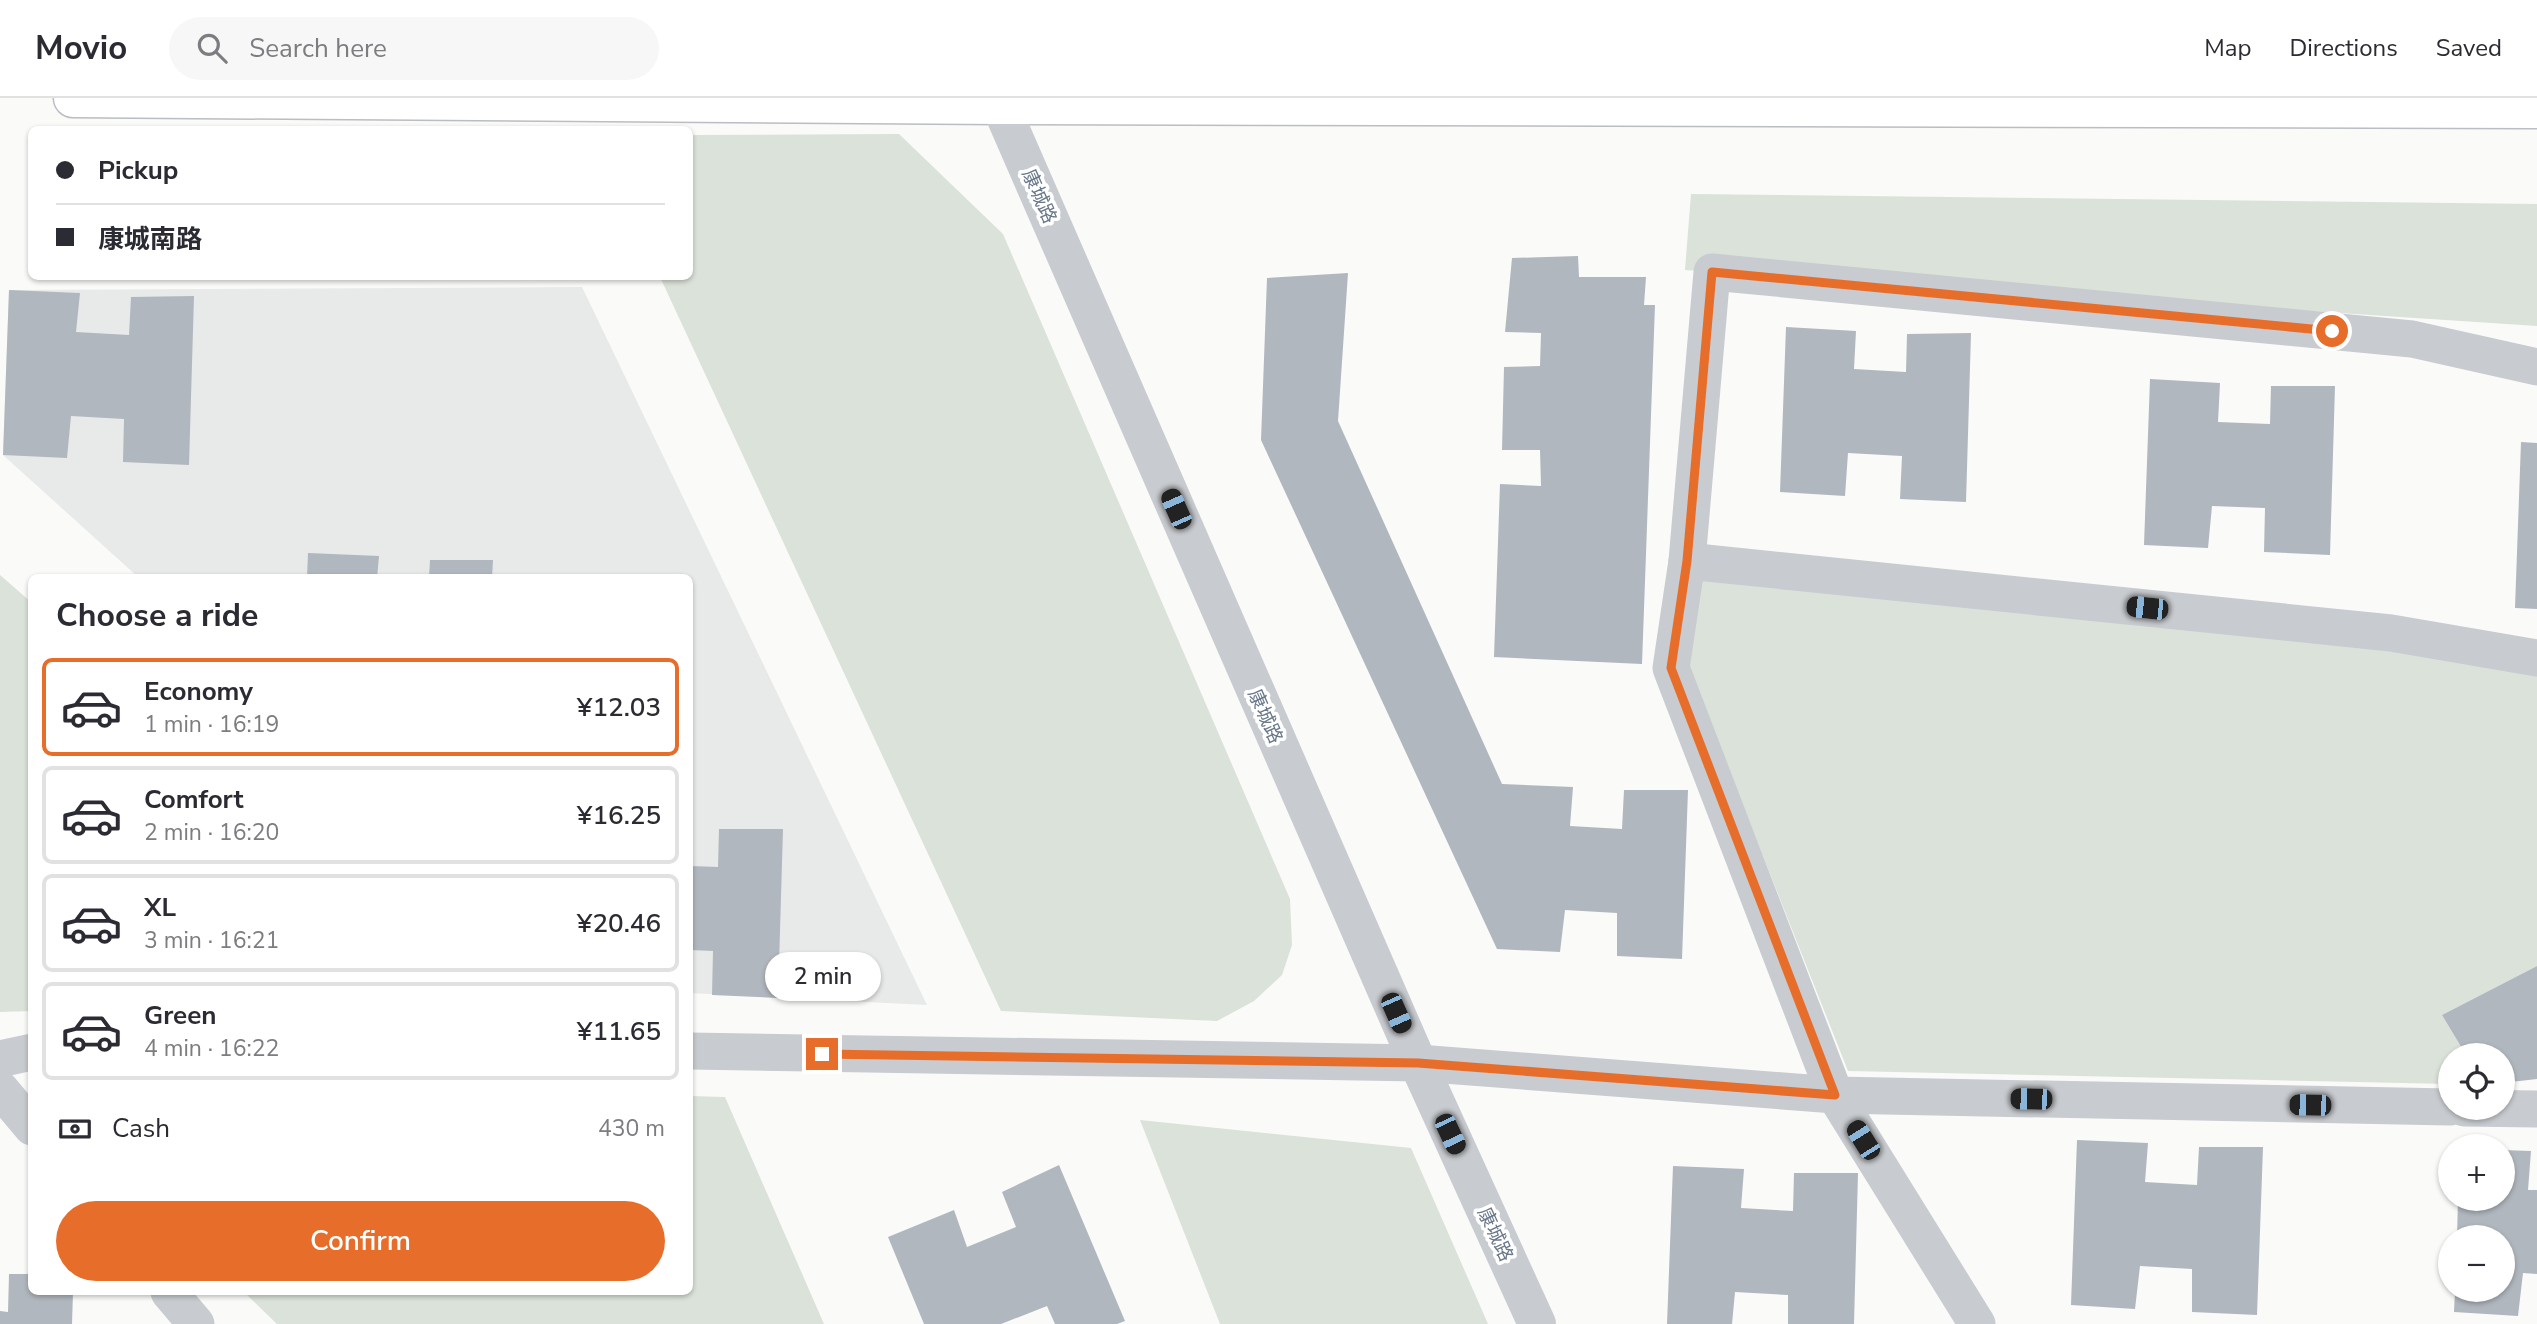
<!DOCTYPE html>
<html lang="en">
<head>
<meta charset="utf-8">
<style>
	body { margin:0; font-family:"Nunito Sans","Noto Sans SC",sans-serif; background:#f7f7f7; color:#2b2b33; height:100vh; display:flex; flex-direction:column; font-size:26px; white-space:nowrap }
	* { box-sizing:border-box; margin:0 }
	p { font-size:23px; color:#7c7c81 }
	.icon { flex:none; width:38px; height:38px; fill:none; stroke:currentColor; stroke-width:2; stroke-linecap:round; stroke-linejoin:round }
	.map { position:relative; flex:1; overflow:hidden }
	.panel { position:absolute; left:28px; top:476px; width:665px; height:721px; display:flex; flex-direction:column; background:#fff; border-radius:10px; box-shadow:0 2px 5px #0004 }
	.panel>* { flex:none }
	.top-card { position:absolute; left:28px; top:28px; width:665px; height:154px; border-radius:10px; box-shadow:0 2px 5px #0004; display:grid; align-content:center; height:154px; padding:0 28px; background:#fff }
	.controls { position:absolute; left:2438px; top:945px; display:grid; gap:14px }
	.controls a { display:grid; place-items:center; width:77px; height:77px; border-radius:50%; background:#fff; box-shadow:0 2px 5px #0004; font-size:35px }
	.end { position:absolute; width:32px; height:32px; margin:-16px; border:9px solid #e76d2b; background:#fff; box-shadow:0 0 0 4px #fff }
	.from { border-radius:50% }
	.bubble { position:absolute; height:49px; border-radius:24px; background:#fff; box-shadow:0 2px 5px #0004; font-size:23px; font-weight:600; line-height:49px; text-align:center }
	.car { position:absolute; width:21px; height:42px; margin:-21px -10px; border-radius:9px; box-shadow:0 0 5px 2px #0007; background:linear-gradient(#222 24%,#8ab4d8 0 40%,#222 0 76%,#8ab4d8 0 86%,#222 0) }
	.top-card b { display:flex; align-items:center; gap:24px; height:66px; font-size:26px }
	.top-card b+b { border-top:2px solid #e1e1e2 }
	.top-card i { width:18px; height:18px; background:#2b2b33 }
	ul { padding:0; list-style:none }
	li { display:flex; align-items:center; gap:21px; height:98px; margin:0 14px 10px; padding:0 14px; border:4px solid #e1e1e2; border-radius:10px }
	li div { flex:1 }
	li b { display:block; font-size:26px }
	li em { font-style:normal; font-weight:600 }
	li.current { border-color:#e76d2b }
	li>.icon { width:63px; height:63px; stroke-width:1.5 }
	h2 { padding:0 28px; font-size:32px; line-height:84px }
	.pay { display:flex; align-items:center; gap:18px; height:77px; padding:0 28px; font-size:26px }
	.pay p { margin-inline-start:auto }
	.primary-button { display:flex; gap:14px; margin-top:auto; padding:14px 28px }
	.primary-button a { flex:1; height:80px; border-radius:42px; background:#e76d2b; color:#fff; font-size:28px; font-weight:600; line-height:80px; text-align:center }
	header { display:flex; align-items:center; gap:42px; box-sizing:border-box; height:98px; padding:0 35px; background:#fff; border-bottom:2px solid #e1e1e2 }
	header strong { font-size:33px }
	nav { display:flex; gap:38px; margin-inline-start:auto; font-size:24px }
	.search { width:490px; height:63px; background:#f7f7f7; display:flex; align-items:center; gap:18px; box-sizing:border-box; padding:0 24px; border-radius:38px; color:#7c7c81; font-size:26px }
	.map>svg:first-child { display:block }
</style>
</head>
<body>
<header>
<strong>Movio</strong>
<div class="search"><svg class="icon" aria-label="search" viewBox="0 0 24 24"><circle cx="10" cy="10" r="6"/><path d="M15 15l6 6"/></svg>Search here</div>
<nav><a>Map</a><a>Directions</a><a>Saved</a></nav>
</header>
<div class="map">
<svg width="2537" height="1226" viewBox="0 0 2537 1226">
	<rect width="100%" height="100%" fill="#fafaf8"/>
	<!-- built -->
	<path fill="#e8e9e9" d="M582,189L927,907L690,895V480L138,479L3,357L9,192Z"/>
	<!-- green -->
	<g fill="#dbe2d9">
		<path d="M899,36L1003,136L1290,801L1292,847L1282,877L1254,903L1217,923L1001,913L660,179L690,178V37Z"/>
		<path d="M1691,96L2537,106V228L1685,172Z"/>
		<path d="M1687,463L2537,560V868L2442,917L2466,957H2450V986L1848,973L1680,548Z"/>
		<path d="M0,477L32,505L31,913L0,914Z"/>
		<path d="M690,998L725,999L824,1226H277L244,1194H690Z"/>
		<path d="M1140,1022L1411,1050L1488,1226H1220Z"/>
	</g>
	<!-- building -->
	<g fill="#b1b7be">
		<path d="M1578,158L1579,179H1646L1644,207H1655L1642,566L1494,559L1500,386L1541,388L1540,352H1502L1504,269L1540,268L1541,235L1505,234L1512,160Z"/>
		<path d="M1348,175L1338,323L1502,686L1573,689L1570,728L1622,731L1624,692H1688L1682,861L1617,858V815L1565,812L1560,854L1497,851L1261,342L1267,180Z"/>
		<path d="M9,192L80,195L76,234L129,237L131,199L194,198L189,367L123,364L124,321L71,318L67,360L3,357Z"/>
		<path d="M1786,229L1856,233L1854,271L1906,274L1907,236L1971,235L1966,404L1900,401L1902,358L1848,355L1845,398L1780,394Z"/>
		<path d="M2150,281L2220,285L2218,324L2270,326L2271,288H2335L2330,457L2264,454L2265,410L2212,408L2208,450L2144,447Z"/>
		<path d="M2521,344L2537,345V511L2515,510Z"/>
		<path d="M308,455L379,458L377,480H307Z"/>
		<path d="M430,462H493L492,480H429Z"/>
		<path d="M719,731H783L778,900L712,897L713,853L690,852V768L718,769Z"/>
		<path d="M2537,868V981L2502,985V957H2466L2442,917Z"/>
		<path d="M2077,1042L2148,1045L2145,1084L2197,1087L2199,1049H2263L2257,1217L2192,1214V1171L2140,1168L2135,1211L2071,1207Z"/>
		<path d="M2502,1052L2531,1053L2528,1092H2537V1176L2523,1175L2518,1218L2454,1214L2455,1192H2502V1139H2457L2458,1101H2502Z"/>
		<path d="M1059,1067L1125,1223L1117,1226H1055L1047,1208L1001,1226H924L888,1139L954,1112L967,1149L1016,1129L1002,1094Z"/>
		<path d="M1673,1068L1744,1071L1741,1110L1793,1113L1794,1075H1858L1854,1226H1788V1197L1735,1194L1732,1226H1667Z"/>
		<path d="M9,1176H32V1194H73L72,1226H0V1213L8,1214Z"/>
	</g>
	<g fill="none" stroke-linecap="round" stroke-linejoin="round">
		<!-- trunk casing -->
		<g stroke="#babdc1" stroke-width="41">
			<path id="trunk" d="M73,0L1000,7L2537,11"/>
		</g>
		<!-- minor -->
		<g stroke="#c8cbcf" stroke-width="37">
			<path d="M1687,463L1712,174L2412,241L2537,269"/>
			<path d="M690,953L1418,965L1835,997L2450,1009"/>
			<path d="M0,961L32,954"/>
			<path d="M0,991L32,1029"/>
			<path d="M2464,1010L2537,1011"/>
			<path d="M169,1194L196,1226"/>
			<path d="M1977,1226L1835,997L1671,570L1687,463L2391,535L2537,560"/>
		</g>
		<!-- tertiary -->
		<path stroke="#c8cbcf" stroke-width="38" d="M1000,7L1418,965L1537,1226"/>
		<!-- trunk -->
		<use href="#trunk" stroke="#fff" stroke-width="38"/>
	</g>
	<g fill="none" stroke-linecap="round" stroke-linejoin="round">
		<!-- route -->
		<path stroke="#e76d2b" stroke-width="9" d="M822,956L1418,965L1835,997L1671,570L1687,463L1712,174L2332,233"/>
	</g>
	<g text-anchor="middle" stroke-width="7" stroke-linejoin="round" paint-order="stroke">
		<!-- street labels -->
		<g font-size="19" fill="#687789" stroke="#fff">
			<text transform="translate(1040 98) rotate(66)" y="7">康城路</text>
			<text transform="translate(1266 618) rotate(66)" y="7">康城路</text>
			<text transform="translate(1496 1136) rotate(65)" y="7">康城路</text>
		</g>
	</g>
</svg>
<div class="controls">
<a><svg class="icon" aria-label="locate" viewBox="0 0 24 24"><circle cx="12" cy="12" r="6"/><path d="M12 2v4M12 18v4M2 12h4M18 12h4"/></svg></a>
<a>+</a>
<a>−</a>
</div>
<i class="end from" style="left:2332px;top:233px"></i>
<i class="end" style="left:822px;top:956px"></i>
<div class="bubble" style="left:765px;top:854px;width:116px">2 min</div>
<i class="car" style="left:1176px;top:411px;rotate:336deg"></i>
<i class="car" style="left:2147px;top:510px;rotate:276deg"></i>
<i class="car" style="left:1396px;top:915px;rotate:156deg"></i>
<i class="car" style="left:2031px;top:1001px;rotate:271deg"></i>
<i class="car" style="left:2310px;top:1007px;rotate:271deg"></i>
<i class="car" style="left:1450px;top:1036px;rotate:155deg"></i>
<i class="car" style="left:1863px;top:1042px;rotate:328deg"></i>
<div class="top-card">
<b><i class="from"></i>Pickup</b>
<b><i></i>康城南路</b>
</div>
<section class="panel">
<h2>Choose a ride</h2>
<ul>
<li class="current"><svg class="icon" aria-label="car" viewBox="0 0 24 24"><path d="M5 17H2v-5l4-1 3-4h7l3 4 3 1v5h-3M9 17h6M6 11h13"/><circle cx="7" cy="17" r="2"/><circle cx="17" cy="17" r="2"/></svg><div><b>Economy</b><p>1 min · 16:19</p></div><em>¥12.03</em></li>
<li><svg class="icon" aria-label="car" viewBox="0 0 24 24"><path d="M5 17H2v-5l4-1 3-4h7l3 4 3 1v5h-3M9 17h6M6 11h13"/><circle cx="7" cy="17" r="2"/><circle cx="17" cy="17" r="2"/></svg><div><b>Comfort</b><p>2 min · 16:20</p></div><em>¥16.25</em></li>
<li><svg class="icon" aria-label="car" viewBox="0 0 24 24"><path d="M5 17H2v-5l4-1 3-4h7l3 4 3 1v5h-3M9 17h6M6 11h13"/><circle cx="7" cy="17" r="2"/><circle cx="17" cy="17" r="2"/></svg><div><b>XL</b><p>3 min · 16:21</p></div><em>¥20.46</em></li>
<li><svg class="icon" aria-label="car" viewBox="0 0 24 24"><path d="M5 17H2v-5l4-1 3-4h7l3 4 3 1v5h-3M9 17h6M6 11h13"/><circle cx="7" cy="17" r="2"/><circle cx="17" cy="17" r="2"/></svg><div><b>Green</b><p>4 min · 16:22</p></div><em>¥11.65</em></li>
</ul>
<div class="pay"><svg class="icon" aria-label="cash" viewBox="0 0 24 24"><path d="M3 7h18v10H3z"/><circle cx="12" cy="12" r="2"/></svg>Cash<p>430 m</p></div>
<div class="primary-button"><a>Confirm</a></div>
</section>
</div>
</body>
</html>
